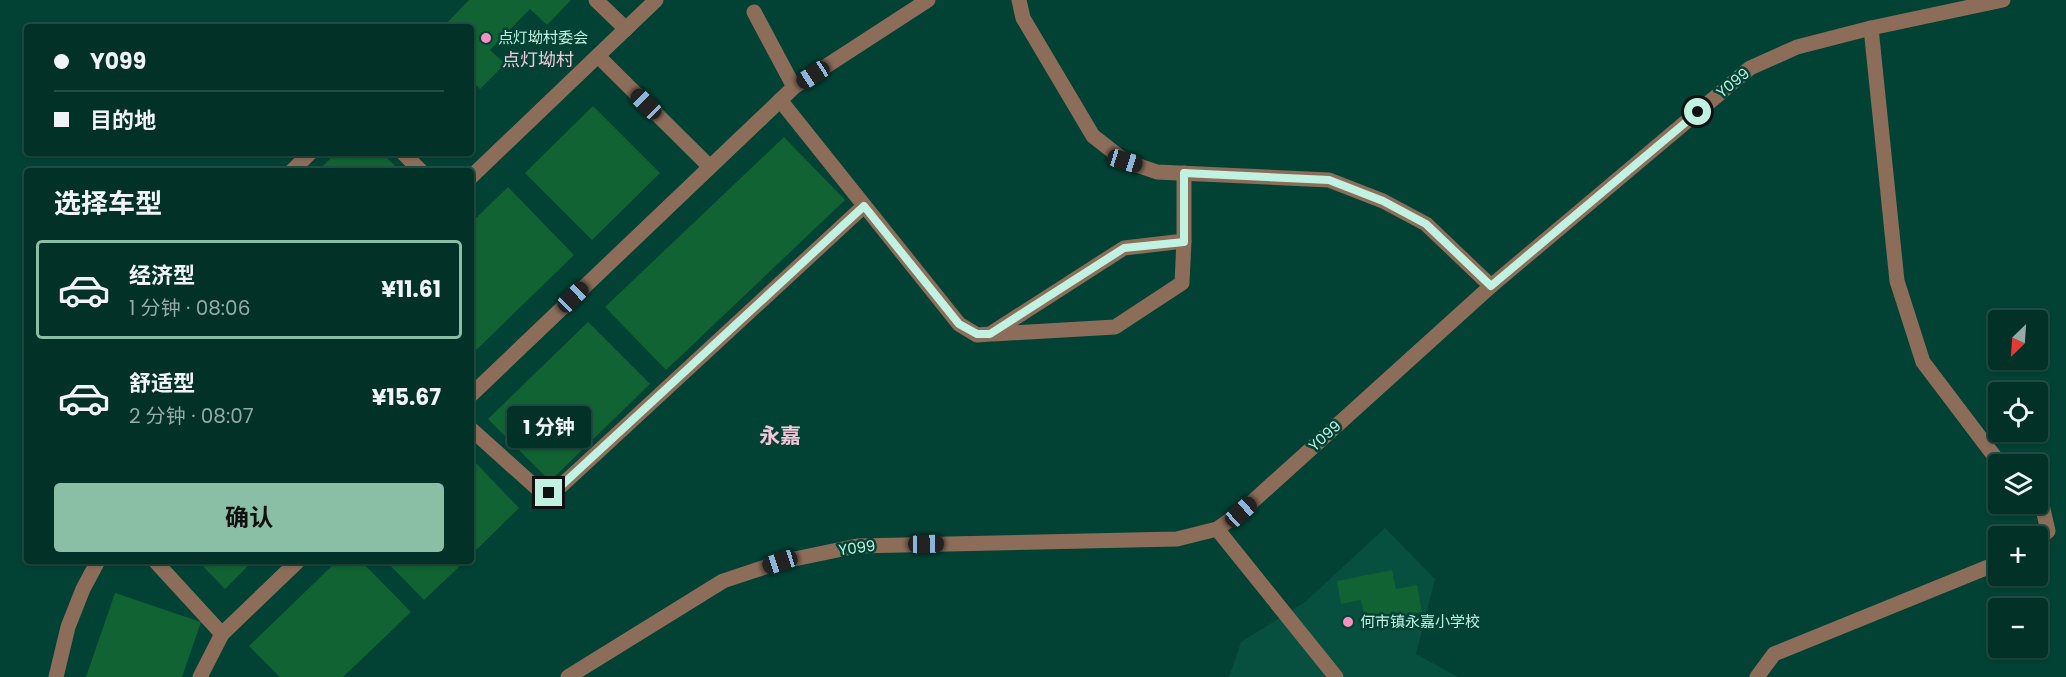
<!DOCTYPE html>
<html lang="zh">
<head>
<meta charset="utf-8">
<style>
	body { margin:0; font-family:Poppins,"Noto Sans SC",sans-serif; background:#0c3a2f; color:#f1f3f6; height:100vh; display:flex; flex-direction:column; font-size:22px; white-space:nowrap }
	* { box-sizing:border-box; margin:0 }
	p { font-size:20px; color:#96aaa7 }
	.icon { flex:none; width:33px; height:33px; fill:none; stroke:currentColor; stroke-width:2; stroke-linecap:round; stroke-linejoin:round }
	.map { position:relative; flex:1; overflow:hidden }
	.drawer { position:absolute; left:24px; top:168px; width:450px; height:396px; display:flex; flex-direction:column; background:#023227; border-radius:6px; box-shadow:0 2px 4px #0004,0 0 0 2px #234d44 }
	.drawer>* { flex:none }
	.banner { position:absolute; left:24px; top:24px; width:450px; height:132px; border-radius:6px; box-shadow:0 2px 4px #0004,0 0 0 2px #234d44; display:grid; align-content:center; height:132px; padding:0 30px; background:#023227 }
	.needle { width:39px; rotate:205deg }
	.fabs { position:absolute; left:1988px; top:310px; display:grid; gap:12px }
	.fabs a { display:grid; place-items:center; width:60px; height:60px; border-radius:6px; background:#023227; box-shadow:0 2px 4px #0004,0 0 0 2px #234d44; font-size:30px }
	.end { position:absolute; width:27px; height:27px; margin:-14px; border:8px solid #c1f1e0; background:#111; box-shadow:0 0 0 3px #111 }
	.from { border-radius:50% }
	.bubble { position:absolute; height:42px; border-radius:6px; background:#023227; box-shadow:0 2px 4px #0004,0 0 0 2px #234d44; font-size:20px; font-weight:700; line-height:42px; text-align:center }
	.car { position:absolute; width:18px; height:36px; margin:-18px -9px; border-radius:8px; box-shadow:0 0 4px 2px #0007; background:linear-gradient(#222 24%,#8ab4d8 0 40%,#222 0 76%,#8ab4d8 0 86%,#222 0) }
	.banner b { display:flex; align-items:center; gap:21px; height:57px; font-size:22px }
	.banner b+b { border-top:2px solid #234d44 }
	.banner i { width:15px; height:15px; background:#f1f3f6 }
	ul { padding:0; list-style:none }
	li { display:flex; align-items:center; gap:18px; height:99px; margin:0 12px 9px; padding:0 18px; border:3px solid transparent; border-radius:6px }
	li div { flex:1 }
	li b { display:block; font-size:22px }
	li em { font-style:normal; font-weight:700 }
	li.selected { border-color:#8abfa5 }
	li>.icon { width:54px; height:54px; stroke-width:1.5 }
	h2 { padding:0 30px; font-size:27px; line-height:72px }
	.button { display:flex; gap:12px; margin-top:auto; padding:12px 30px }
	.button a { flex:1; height:69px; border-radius:6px; background:#8abfa5; color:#111; font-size:24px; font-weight:700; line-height:69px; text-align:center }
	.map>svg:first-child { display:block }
</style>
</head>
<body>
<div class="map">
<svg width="2066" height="677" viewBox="0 0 2066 677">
	<rect width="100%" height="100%" fill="#024234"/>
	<!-- built -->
	<path fill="#074f3f" d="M1385,528L1435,579L1416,654L1458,677H1229L1241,642L1305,602Z"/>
	<!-- building -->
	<g fill="#116333">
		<path d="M469,0H571L547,25L530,9L490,50L505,64L480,89L471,80V27H443Z"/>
		<path d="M593,106L660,173L592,240L525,173Z"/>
		<path d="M784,137L845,200L666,370L605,307Z"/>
		<path d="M336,153H382L400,171H318Z"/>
		<path d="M508,187L574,255L471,355V223Z"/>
		<path d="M588,322L650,384L550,481L488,419Z"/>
		<path d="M471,458L519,508L471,555Z"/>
		<path d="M198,561H253L225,589Z"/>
		<path d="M337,561H361L411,612L343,677H280L249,646Z"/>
		<path d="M386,561H465L424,600Z"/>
		<path d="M1392,570L1396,589L1417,585L1422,612L1366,623L1361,600L1341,604L1337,581Z"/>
		<path d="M115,593L201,622L182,677H86Z"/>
	</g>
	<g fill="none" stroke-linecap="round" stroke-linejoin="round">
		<!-- minor -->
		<g stroke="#8c6d5a" stroke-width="15">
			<path d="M596,0L626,29"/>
			<path d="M1019,0L1023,18L1093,136L1125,161L1157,172L1329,180L1383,201L1426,224L1491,286"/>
			<path d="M754,12L794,87"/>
			<path d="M1871,28L1897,281L1923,362L2001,465"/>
			<path d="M598,56L710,167"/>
			<path d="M780,100L959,324L977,335L990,334L1124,248L1184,241V173"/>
			<path d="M403,153L421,171"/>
			<path d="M292,171L310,153"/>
			<path d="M471,177L656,0"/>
			<path d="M993,334L1115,327L1182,283L1184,241"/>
			<path d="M471,395L794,87L928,0"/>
			<path d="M471,429L540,491L549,493L562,485L864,206"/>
			<path d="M2037,504L2043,509L2048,531L2037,541"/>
			<path d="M1217,529L1336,677"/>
			<path d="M155,561L222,634"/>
			<path d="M56,677L68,627L83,589L98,561"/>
			<path d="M200,677L222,634L298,561"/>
			<path d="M568,677L723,581L780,562L857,546L1177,539L1217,529L1241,512L1491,286L1750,68L1797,47L1871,28L2003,0"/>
			<path d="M1757,677L1774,654L1998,563"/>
		</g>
	</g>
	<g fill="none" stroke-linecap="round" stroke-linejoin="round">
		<!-- route -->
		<path stroke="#c1f1e0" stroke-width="8" d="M549,493L562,485L864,206L959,324L977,334H990L1124,248L1184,242V173L1329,180L1383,201L1426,224L1491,286L1698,112"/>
	</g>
	<!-- markers -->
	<g fill="#fc8fc1" stroke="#024234" stroke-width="2">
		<circle cx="486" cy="38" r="6"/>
		<circle cx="1348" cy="622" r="6"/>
	</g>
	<g text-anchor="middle" stroke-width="5" stroke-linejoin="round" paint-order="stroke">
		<!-- poi labels -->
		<g font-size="15" fill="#c1f1e0" stroke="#024234" text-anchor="start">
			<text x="498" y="43">点灯坳村委会</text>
			<text x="1360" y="627">何市镇永嘉小学校</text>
		</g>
		<!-- street labels -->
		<g font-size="15" fill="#c1f1e0" stroke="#024234">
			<text transform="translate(1733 83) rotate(-39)" y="5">Y099</text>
			<text transform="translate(1325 436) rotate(-42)" y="5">Y099</text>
			<text transform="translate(857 548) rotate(-7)" y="5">Y099</text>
		</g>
		<!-- quarter labels -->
		<g font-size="18" fill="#f6c6da" stroke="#024234">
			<text x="538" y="66">点灯坳村</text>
		</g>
		<!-- district labels -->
		<g font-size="21" font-weight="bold" fill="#f6c6da" stroke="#024234">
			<text x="780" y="443">永嘉</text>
		</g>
	</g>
</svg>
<div class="fabs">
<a><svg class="needle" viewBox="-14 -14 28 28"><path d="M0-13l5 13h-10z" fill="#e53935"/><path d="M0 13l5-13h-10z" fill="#96aaa7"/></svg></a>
<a><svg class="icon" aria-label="locate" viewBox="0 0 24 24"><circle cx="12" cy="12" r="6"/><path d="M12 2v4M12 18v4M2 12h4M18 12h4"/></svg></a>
<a><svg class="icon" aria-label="layers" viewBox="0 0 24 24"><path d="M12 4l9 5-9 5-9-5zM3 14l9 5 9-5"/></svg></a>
<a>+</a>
<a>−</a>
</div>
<i class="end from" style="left:1698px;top:112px"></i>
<i class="end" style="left:549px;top:493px"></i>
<div class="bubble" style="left:507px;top:406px;width:84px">1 分钟</div>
<i class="car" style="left:813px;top:75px;rotate:237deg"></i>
<i class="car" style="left:646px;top:104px;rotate:315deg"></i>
<i class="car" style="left:1125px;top:161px;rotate:107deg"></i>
<i class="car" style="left:573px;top:297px;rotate:46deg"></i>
<i class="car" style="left:1241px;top:512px;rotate:48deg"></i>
<i class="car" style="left:926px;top:544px;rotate:89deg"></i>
<i class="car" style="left:780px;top:562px;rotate:252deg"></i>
<div class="banner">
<b><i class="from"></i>Y099</b>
<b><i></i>目的地</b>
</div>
<section class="drawer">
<h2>选择车型</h2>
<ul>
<li class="selected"><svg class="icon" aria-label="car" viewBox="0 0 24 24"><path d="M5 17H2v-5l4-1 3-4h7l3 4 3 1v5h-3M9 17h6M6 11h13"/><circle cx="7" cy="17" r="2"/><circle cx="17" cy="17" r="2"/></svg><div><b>经济型</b><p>1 分钟 · 08:06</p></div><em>¥11.61</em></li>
<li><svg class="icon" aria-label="car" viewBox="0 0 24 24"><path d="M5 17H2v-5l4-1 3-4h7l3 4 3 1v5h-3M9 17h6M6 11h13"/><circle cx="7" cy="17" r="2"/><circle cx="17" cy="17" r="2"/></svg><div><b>舒适型</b><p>2 分钟 · 08:07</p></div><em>¥15.67</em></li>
</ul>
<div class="button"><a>确认</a></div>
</section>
</div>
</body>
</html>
